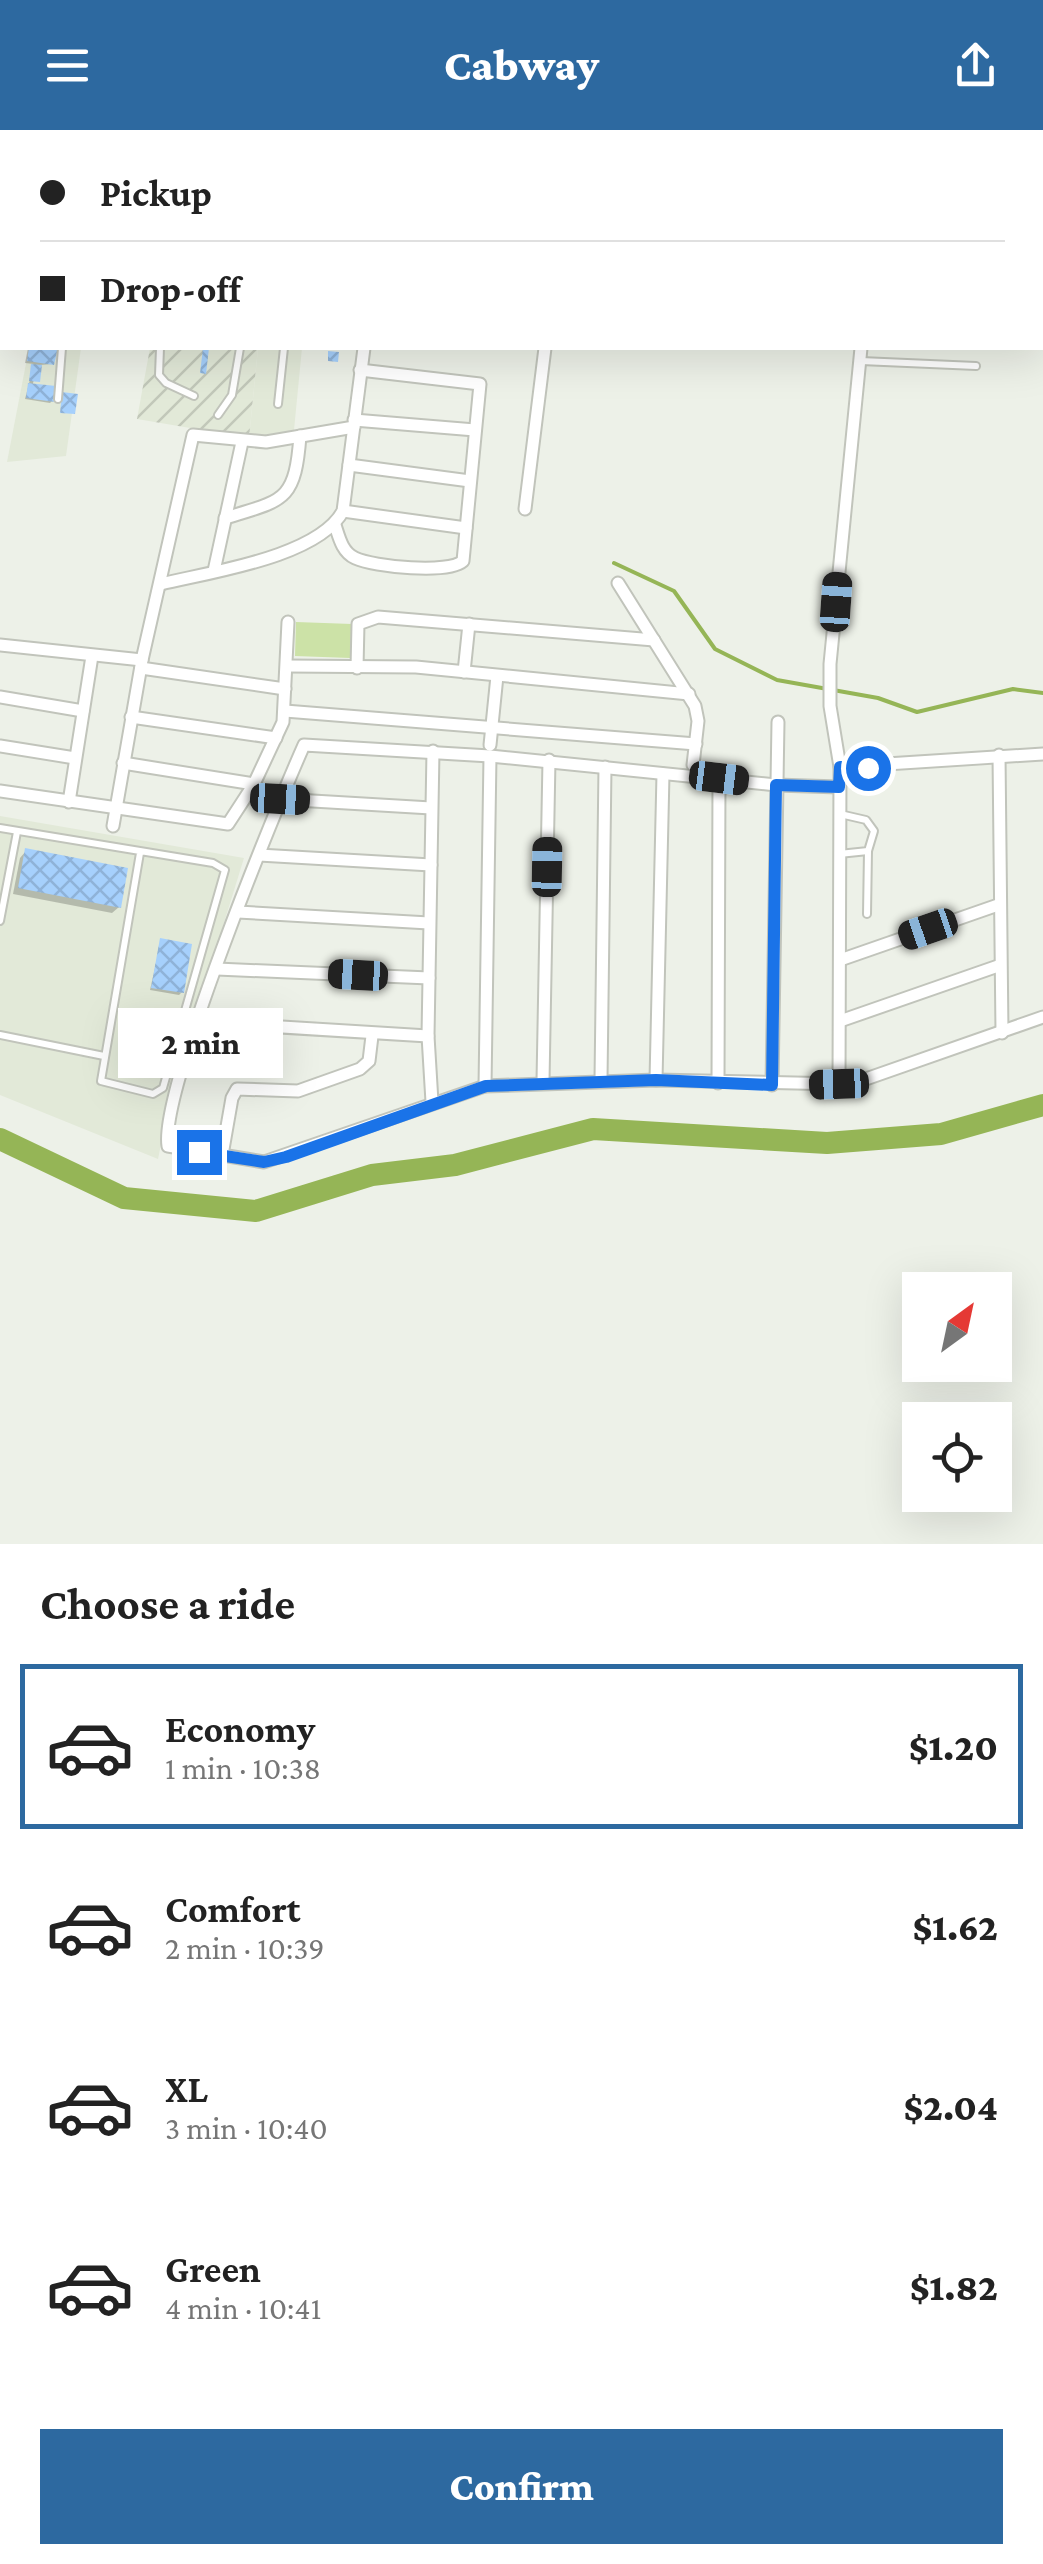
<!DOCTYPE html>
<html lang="en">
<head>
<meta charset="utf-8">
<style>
	body { margin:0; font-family:"Crimson Pro",serif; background:#f6f6f6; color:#222; height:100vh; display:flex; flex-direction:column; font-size:38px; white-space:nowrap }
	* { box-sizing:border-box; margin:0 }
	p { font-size:32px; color:#767676 }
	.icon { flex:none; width:55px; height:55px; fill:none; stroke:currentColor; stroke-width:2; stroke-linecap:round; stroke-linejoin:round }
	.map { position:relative; height:1414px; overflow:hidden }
	.side { display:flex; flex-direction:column; background:#fff; flex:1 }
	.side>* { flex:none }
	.guide { position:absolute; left:0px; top:0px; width:1045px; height:220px; box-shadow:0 10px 40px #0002; display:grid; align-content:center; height:220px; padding:0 40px; background:#fff }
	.needle { width:65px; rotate:33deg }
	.fabs { position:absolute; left:902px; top:1142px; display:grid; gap:20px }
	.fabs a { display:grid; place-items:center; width:110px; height:110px; border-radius:0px; background:#fff; box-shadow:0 10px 40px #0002; font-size:50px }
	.end { position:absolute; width:45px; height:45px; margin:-22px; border:12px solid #1a73e8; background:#fff; box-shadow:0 0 0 5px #fff }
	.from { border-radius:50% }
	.bubble { position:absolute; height:70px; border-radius:0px; background:#fff; box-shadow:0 10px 40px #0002; font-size:32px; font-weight:800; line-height:70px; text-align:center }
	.car { position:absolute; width:30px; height:60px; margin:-30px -15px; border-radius:12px; box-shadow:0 0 8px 2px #0007; background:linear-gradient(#222 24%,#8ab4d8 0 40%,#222 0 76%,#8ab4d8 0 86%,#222 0) }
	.guide b { display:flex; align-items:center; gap:35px; height:95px; font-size:38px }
	.guide b+b { border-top:2px solid #e0e0e0 }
	.guide i { width:25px; height:25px; background:#222 }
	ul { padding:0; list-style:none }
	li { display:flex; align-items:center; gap:30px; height:165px; margin:0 20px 15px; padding:0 20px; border:5px solid transparent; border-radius:0px }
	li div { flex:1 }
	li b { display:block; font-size:38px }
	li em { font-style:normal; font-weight:800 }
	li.on { border-color:#2d69a0 }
	li>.icon { width:90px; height:90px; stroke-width:1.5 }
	h2 { padding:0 40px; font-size:45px; line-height:120px }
	.primary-button { display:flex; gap:20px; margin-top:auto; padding:20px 40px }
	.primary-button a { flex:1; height:115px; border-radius:0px; background:#2d69a0; color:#fff; font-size:40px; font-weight:800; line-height:115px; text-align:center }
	header { display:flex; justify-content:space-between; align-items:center; height:130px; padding:0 40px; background:#2d69a0; color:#fff; font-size:45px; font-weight:800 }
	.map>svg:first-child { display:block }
</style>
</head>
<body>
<header><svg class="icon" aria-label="menu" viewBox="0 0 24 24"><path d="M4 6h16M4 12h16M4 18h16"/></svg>Cabway<svg class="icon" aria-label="share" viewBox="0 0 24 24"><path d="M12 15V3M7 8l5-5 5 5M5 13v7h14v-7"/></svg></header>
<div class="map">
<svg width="1043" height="1414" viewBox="0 0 1043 1414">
	<defs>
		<pattern id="industrial-furrows" width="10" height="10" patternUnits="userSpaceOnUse" patternTransform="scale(2.5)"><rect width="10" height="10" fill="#e2e9d8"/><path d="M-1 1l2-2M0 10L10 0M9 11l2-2" fill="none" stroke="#c2c8b9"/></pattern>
		<pattern id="building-cross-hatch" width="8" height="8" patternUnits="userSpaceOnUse" patternTransform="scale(2.5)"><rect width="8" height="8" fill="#a6d0fc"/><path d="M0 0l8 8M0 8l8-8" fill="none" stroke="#8fb2d8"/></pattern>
	</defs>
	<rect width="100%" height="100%" fill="#edf1e8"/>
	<!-- built -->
	<g fill="#e2e9d8">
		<path d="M29,218H81L66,326L7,332Z"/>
		<path d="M258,218H302L294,300L249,308Z"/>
		<path d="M0,686L244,728L171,964L158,1029L0,965Z"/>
	</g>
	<!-- industrial -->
	<path fill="url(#industrial-furrows)" d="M150,218H258L249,308L137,289Z"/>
	<!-- pitch -->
	<path fill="#cce2a7" d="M296,492L352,494L350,528L295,526Z"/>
	<!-- shadow -->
	<g fill="#0003">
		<rect x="352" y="0" width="40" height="2"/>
		<path d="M28,218L55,219L52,234L39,235L32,256L52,271L50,273L25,269L34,234L25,233Z"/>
		<path d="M26,721L119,777L112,783L13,764L20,728Z"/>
		<path d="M161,811L182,862L179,865L150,860Z"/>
	</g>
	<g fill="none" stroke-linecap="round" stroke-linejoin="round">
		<!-- stream -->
		<g stroke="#95b556" stroke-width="4">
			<path d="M1042,162H1043"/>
			<path d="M614,433L674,461L715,519L777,550L878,568L917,582L1013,559L1043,563"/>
		</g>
		<!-- river -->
		<path stroke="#95b556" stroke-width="22" d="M0,1009L124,1068L256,1081L372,1045L455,1035L593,999L827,1013L941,1004L1043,975"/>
	</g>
	<!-- building -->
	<g fill="url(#building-cross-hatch)">
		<path d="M29,218H58L54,235L27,231Z"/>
		<path d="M203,218H209L206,244L200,243Z"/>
		<path d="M328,221L339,222L338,232L328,231Z"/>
		<path d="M31,234L42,235L40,252L29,251Z"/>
		<path d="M28,253L56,256L55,272L26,268Z"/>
		<path d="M62,262L78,264L75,284L60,283Z"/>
		<path d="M25,718L128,738L121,778L18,758Z"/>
		<path d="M160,808L192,814L184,863L151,858Z"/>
	</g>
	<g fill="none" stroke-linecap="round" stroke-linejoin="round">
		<!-- lane casing -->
		<g stroke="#c1c4bb" stroke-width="10">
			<g id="lane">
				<path d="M160,218L159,245L166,253L194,266"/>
				<path d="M861,231L976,236"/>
				<path d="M58,269L62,218"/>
				<path d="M278,274L284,218"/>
				<path d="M218,285L232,265L240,218"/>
				<path d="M0,698L213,733L225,740L163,958L153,964L101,951L140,723"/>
				<path d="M839,724L868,721L874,701L866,690L840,684"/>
				<path d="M867,784L868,721"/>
				<path d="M0,791L17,702"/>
				<path d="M0,905L104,926"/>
			</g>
		</g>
		<!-- street casing -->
		<g stroke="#c1c4bb" stroke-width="15">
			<g id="street">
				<path d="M105,0L121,2"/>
				<path d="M455,0L456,2"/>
				<path d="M475,0V2"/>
				<path d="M146,2V0"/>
				<path d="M198,2V0"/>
				<path d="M347,2V0"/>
				<path d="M560,2L563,0"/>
				<path d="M354,290L475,300"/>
				<path d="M349,335L470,351"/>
				<path d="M525,379L545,218"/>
				<path d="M343,381L466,398"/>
				<path d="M225,388C284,370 295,372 300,306"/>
				<path d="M335,395C339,407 342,422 355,428C374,437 449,444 463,431L480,254L360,240"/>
				<path d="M214,441L242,312"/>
				<path d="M618,453L695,576L698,591L693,635"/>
				<path d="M161,454C210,442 318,427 343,381L364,218"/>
				<path d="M0,515L142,530"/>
				<path d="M287,536L416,537L689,564"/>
				<path d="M141,538L285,559"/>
				<path d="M357,538L358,494L378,487L654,510"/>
				<path d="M464,542L469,494"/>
				<path d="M0,567L83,581"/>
				<path d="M285,581L696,614"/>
				<path d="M131,587L276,608"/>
				<path d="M490,615L497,546"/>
				<path d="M0,616L75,628"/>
				<path d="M999,625L1002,903"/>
				<path d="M123,633L254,654"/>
				<path d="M840,637L1043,624"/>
				<path d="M839,657L776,655L490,626L304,615C276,678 159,963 168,1016L264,1032L485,956L656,950L839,954L863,950L1043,887"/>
				<path d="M0,661L228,694L254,654L283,592L288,492"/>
				<path d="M279,669L431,678"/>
				<path d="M69,672L92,526"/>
				<path d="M113,696L142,530L193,305L266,312L354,297"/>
				<path d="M259,725L431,735"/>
				<path d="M238,782L429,793"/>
				<path d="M840,830L998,775"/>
				<path d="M217,839L429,848"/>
				<path d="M840,891L998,836"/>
				<path d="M199,892L428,906"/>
				<path d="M601,950L605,637"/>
				<path d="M656,950L663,644"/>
				<path d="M543,951L549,630"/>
				<path d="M718,953L719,648"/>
				<path d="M839,954L840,637L830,576V534L861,218"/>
				<path d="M772,955L778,592"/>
				<path d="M485,956L490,626"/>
				<path d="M432,972L428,906L433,621"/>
				<path d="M222,1025L232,968L237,959L298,961L360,939L369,931L372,906"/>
			</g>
		</g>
		<!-- secondary casing -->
		<g stroke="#c1c4bb" stroke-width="21">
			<g id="secondary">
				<path d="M745,0V2"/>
				<path d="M771,0L772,2"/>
			</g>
		</g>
		<!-- primary casing -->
		<g stroke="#cfcfcf" stroke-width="21">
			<g id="primary">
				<path d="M954,2L969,0"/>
				<path d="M0,188L2,187"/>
			</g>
		</g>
		<!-- lane -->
		<use href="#lane" stroke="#fff" stroke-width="6"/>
		<!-- street -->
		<use href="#street" stroke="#fff" stroke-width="11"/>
		<!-- secondary -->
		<use href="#secondary" stroke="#fff" stroke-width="18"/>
		<!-- primary -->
		<use href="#primary" stroke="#b8ca95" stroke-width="18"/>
	</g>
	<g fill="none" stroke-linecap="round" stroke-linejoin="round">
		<!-- route -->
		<path stroke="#1a73e8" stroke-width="12" d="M199,1022L264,1032L286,1027L486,956L656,950L772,955L776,655L839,657L840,637L868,638"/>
	</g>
</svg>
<div class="fabs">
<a><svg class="needle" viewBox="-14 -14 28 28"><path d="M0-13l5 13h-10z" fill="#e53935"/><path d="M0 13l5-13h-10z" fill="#767676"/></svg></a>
<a><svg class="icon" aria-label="locate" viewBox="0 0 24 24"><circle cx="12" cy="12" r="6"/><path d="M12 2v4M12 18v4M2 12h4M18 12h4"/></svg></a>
</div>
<i class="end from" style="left:868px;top:638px"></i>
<i class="end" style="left:199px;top:1022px"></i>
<div class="bubble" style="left:118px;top:878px;width:165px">2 min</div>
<i class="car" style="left:836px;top:472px;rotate:4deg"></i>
<i class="car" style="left:719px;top:648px;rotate:97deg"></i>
<i class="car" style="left:280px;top:669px;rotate:93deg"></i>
<i class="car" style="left:547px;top:737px;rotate:1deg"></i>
<i class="car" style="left:928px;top:799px;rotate:251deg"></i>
<i class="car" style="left:358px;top:845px;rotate:273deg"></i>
<i class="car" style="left:839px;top:954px;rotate:268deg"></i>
<div class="guide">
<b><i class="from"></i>Pickup</b>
<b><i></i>Drop-off</b>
</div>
</div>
<section class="side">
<h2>Choose a ride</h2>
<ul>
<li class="on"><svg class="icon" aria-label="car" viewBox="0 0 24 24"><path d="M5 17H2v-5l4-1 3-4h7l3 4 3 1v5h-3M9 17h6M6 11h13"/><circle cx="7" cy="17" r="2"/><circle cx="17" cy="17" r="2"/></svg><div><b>Economy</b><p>1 min · 10:38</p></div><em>$1.20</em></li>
<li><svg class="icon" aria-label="car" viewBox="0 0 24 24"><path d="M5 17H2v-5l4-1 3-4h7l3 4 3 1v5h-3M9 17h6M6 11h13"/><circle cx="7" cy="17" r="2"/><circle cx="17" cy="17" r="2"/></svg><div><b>Comfort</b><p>2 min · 10:39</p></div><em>$1.62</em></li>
<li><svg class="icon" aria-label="car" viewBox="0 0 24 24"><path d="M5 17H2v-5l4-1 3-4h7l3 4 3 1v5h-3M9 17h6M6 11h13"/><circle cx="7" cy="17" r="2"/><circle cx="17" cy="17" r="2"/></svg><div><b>XL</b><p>3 min · 10:40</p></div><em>$2.04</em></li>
<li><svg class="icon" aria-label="car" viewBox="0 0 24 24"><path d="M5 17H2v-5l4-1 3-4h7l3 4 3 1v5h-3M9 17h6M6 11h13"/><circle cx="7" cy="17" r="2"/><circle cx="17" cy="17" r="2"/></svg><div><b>Green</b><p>4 min · 10:41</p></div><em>$1.82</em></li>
</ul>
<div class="primary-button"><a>Confirm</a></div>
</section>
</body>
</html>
